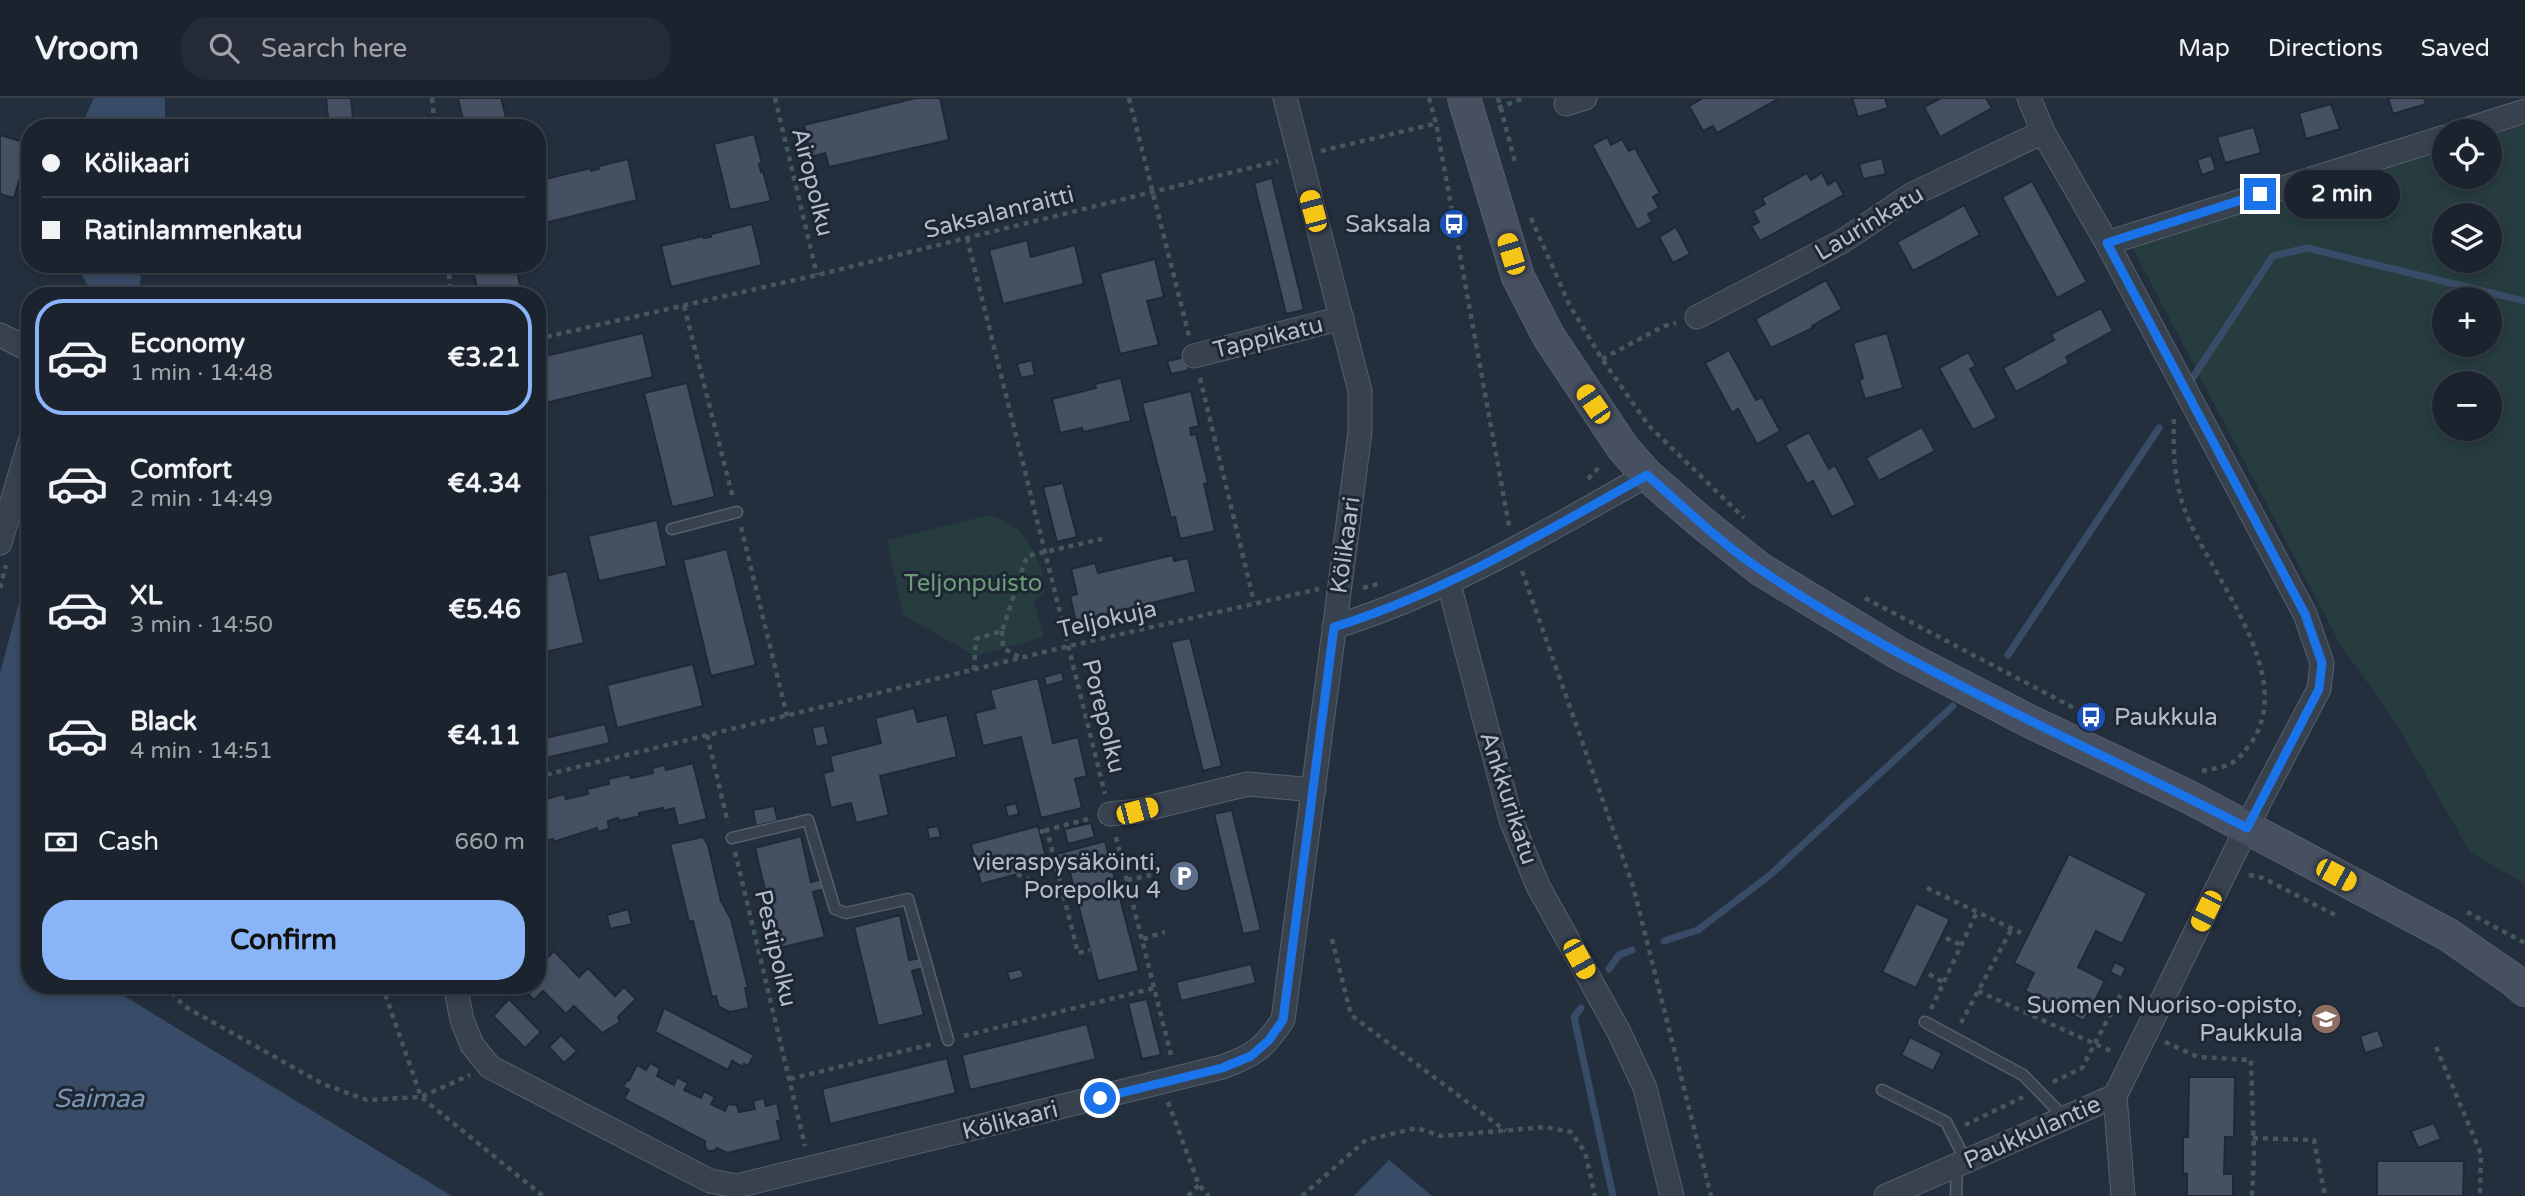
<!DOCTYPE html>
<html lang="en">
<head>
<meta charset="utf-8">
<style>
	body { margin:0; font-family:"Varela Round",sans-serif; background:#242b36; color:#f1f3f6; height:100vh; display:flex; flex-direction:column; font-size:26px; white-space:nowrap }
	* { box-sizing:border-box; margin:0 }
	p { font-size:23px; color:#a0a4aa }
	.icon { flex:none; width:38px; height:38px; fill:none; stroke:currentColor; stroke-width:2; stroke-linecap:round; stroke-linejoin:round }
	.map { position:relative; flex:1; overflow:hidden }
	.details { position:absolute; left:21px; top:189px; width:525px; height:707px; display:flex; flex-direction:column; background:#1b232e; border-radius:28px; box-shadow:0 4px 10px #0003,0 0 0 2px #39404a }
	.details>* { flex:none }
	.hud { position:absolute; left:21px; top:21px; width:525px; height:154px; border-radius:28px; box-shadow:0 4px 10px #0003,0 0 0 2px #39404a; display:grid; align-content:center; height:154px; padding:0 21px; background:#1b232e }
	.fabs { position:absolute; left:2432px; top:21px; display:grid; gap:14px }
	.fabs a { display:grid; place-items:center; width:70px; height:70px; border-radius:50%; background:#1b232e; box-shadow:0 4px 10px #0003,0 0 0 2px #39404a; font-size:35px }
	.end { position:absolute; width:32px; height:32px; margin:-16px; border:9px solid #1a73e8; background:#fff; box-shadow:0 0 0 4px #fff }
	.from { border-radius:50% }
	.bubble { position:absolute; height:49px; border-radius:24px; background:#1b232e; box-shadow:0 4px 10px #0003,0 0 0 2px #39404a; font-size:23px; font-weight:800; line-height:49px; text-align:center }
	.car { position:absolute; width:21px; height:42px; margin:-21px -10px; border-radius:9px; box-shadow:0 0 5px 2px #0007; background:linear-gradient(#f5c518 24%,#345 0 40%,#f5c518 0 76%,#345 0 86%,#f5c518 0) }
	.hud b { display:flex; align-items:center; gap:24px; height:66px; font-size:26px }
	.hud b+b { border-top:2px solid #39404a }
	.hud i { width:18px; height:18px; background:#f1f3f6 }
	ul { padding:12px 0 0; list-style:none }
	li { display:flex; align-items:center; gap:21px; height:116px; margin:0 14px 10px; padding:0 7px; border:4px solid transparent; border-radius:28px }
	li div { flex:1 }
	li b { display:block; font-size:26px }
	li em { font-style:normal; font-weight:800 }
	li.current { border-color:#8ab4f8 }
	li>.icon { width:63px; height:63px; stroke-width:1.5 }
	.pay { display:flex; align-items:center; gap:18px; height:77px; padding:0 21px; font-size:26px }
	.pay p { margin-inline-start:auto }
	.action { display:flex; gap:14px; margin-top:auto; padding:14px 21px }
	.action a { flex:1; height:80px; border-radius:28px; background:#8ab4f8; color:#111; font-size:28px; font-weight:800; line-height:80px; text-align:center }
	header { display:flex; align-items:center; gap:42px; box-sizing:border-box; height:98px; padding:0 35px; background:#1b232e; border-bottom:2px solid #39404a }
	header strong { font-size:33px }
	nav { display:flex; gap:38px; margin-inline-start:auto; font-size:24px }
	.search { width:490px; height:63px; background:#242b36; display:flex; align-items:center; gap:18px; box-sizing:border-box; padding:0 24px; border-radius:28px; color:#a0a4aa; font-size:26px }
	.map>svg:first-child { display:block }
</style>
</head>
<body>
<header>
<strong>Vroom</strong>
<div class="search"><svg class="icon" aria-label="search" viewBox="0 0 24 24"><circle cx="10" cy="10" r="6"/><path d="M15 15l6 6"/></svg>Search here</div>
<nav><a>Map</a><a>Directions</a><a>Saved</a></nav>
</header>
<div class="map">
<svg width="2525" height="1098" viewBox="0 0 2525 1098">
	<rect width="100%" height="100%" fill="#242f3e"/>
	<!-- green -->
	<g fill="#263c3f" fill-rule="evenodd">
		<path d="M2525,27V786L2470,754L2396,625L2340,546L2130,145L2445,51V79H2490V37ZM2445,117H2490V163H2445ZM2445,201H2490V247H2445ZM2445,285H2490V331H2445Z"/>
		<path d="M989,417C994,419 1000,420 1005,423C1028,435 1046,469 1044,494L1034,503L1044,539L975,558L903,517L887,442Z"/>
	</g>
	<!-- water -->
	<g fill="#394c67">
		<path d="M94,0H165V30H80Z"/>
		<path d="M76,166H142L139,198H93Z"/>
		<path d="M30,483V887H106L452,1098H0V575L18,508Z"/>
		<path d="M1389,1062L1432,1098H1354Z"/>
	</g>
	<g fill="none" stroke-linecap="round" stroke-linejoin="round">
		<!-- stream -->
		<g stroke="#394c67" stroke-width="7">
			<path d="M2192,281L2273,158L2307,150L2525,203"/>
			<path d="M2008,557L2159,330"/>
			<path d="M1664,843L1698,832L1770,777L1953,608"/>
			<path d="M1609,871L1619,857L1632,852"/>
			<path d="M1581,910L1574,919L1613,1098"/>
		</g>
	</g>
	<!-- building -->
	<g fill="#455162" stroke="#1f2835" stroke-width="2">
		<path d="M326,0H351L354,30H329Z"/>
		<path d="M458,0H501L506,19L504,20L509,30H465Z"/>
		<path d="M916,0H940L949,42L829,69L825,55L811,59L804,27Z"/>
		<path d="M1703,0H1778V1L1717,35L1713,28L1703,33L1689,8Z"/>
		<path d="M1852,0H1885L1888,10L1858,19Z"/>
		<path d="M1941,0H1986L1992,10L1940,39L1924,9Z"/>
		<path d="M2388,0H2424L2426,6L2393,16Z"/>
		<path d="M2331,6L2340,31L2306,41L2299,15Z"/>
		<path d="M2254,29L2261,55L2225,65L2217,39Z"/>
		<path d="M754,36L762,65L759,66L761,74L763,73L771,103L730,112L714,46Z"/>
		<path d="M0,37L30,46L14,100L0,96Z"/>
		<path d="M1607,39L1611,47L1622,41L1629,53L1635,50L1660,95L1653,99L1659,110L1648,116L1652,124L1637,132L1592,47Z"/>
		<path d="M2211,57L2216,72L2202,77L2197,62Z"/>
		<path d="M1882,60L1886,76L1863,81L1859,66Z"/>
		<path d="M628,61L637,102L537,127V83L591,70V73L599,71V68Z"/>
		<path d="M1807,75L1811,82L1822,75L1828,87L1836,82L1844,97L1760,143L1751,128L1759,124L1753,113L1765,106L1762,100Z"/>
		<path d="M1272,80L1304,212L1286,216L1254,85Z"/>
		<path d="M2032,83L2087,184L2057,200L2002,99Z"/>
		<path d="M1964,107L1980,137L1913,173L1897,144Z"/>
		<path d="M752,126L762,167L671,189L661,148L704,138V140L711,139V136Z"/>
		<path d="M1676,129L1690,156L1673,165L1659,139Z"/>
		<path d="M1027,142L1031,159L1075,147L1084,186L1003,206L989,152Z"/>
		<path d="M1155,161L1164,199L1147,203L1159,247L1120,256L1100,175Z"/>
		<path d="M479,166H515L523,198H479L472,168Z"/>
		<path d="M1826,182L1842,211L1812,228L1813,230L1771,250L1755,221Z"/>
		<path d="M2101,210L2113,233L2066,259L2069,265L2016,294L2003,270L2054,242L2051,236Z"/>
		<path d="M643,235L653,279L537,307V260Z"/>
		<path d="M1887,235L1903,290L1865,301L1859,282L1863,280L1853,245Z"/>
		<path d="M1729,252L1756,302L1762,299L1780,333L1757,346L1738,311L1732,315L1705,265Z"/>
		<path d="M1968,254L1976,268L1970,271L1997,320L1973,332L1939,270Z"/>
		<path d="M1186,259L1189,272L1171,276L1167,263Z"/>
		<path d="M1032,262L1035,277L1021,280L1017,266Z"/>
		<path d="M1121,280L1131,323L1083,334L1082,330L1060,335L1052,301L1096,290L1095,286Z"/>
		<path d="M687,285L715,399L672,409L644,295Z"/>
		<path d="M1191,293L1199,328L1190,330L1191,337L1196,336L1208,385L1204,386L1215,433L1180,441L1175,419L1171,420L1142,305Z"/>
		<path d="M1922,329L1935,353L1879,383L1866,360Z"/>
		<path d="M1809,334L1829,371L1835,367L1856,407L1832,419L1813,383L1807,386L1785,347Z"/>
		<path d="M537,350L549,399L537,402Z"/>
		<path d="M1063,385L1077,439L1057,444L1043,389Z"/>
		<path d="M657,422L667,468L599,483L588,438Z"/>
		<path d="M727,451L756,567L711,578L683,462Z"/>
		<path d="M1173,457L1174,463L1188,460L1196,494L1076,524L1070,498L1077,496L1071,471L1095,465L1098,475Z"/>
		<path d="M567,473L584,545L541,555L537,539V480Z"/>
		<path d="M1190,540L1222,668L1203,673L1171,544Z"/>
		<path d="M693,566L703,608L617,630L607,587Z"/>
		<path d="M1062,574L1064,583L1046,588L1044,579Z"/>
		<path d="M1038,580L1053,645L1078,639L1087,678L1075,681L1082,710L1041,720L1021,639L983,648L975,615L995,610L990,592Z"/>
		<path d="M914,610L918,624L947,617L957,659L880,678L889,717L856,725L851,705L831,710L823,675L833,673L830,658L881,645L875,620Z"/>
		<path d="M605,626L610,645L537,662V642Z"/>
		<path d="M824,627L829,646L816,649L812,630Z"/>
		<path d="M693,665L707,721L678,728L674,710L664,713L663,710L639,715L640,718L619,723L618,720L608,723L609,731L598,734L597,730L553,744V741L537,745V708L543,707L542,702L564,696L566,701L588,696L587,691L609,686L608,681L630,676L631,680L653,675L652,670L664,667L666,672Z"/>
		<path d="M1016,705L1019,716L1008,719L1005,708Z"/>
		<path d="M774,708L778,723L756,728L753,712Z"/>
		<path d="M1232,712L1261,832L1243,836L1214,716Z"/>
		<path d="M1091,725L1095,739L1068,746L1064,731Z"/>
		<path d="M938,728L941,739L929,741L927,730Z"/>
		<path d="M1038,728L1046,759L1105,743L1139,873L1098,883L1067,763L981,786L971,746Z"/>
		<path d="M801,738L811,784L822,781L825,791L813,794L825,839L779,850L755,750Z"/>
		<path d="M703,739L708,747L721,803L731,821L748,890H745L749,910L730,914L719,909L716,898L712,899L693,823L689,824L670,746Z"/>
		<path d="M2069,756L2147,795L2122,846L2096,833L2078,869L2105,883L2084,923L2025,893L2034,875L2014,865Z"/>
		<path d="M1916,805L1950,821L1916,890L1882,874Z"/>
		<path d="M628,811L632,826L610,831L607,817Z"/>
		<path d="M900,817L909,862L921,860L923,870L912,873L924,917L878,928L854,829Z"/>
		<path d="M554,853L579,879L588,870L615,898L624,889L636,901L618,919L620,924L602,935L574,908L566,916L543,893L534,902L519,887H537V854L545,862Z"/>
		<path d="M2115,864L2126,870L2121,880L2110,874Z"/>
		<path d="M1251,866L1256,885L1181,903L1176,884Z"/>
		<path d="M1021,871L1024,879L1010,883L1007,874Z"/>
		<path d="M509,901L541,934L525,950L493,918Z"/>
		<path d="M1147,901L1161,957L1142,961L1128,905Z"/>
		<path d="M664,910L754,957L748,968L744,966L743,969L732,963L728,972L655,934Z"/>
		<path d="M1087,926L1096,961L970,992L962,957Z"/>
		<path d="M2378,932L2384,949L2365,955L2360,938Z"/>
		<path d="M561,937L577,953L564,965L549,949Z"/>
		<path d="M1910,939L1942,955L1933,973L1901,957Z"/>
		<path d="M947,960L956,995L830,1026L822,991Z"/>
		<path d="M650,965L660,970L657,978L674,987L677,979L688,985L684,992L701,1000L704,993L715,999L711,1006L725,1013L728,1006L737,1007L739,1014L755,1011L753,1003L764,1000L766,1008L777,1005L781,1022L777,1023L781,1042L727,1055L717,1050L714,1053H708L705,1049V1043L624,1001L629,992L623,989L627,982L629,983L637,967L646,972Z"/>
		<path d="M2189,979H2235L2234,1039H2225L2224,1076H2233V1098H2187V1076L2183,1075V1039H2188Z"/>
		<path d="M2434,1025L2441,1041L2418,1050L2411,1033Z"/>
		<path d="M2377,1063H2464L2463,1098H2377Z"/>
	</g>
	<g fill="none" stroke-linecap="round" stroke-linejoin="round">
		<!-- lane casing -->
		<g stroke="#565f6c" stroke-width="13">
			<g id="lane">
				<path d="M672,431L737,414"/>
				<path d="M732,740L808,722L835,811L846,815L908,801L948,942"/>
				<path d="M1925,924L2023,977L2065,1020"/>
				<path d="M1882,992L1946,1024L1966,1063"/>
				<path d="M1956,1098L1957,1067"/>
			</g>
		</g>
		<!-- street casing -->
		<g stroke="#565f6c" stroke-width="25">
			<g id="street">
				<path d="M1566,6L1585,0"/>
				<path d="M2462,33L2525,13"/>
				<path d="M2107,145L2445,39"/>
				<path d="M1697,219L1843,143L1911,97L2043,34"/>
				<path d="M0,237L30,252"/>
				<path d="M1194,258L1342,220"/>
				<path d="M0,445L30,343"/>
				<path d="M1449,486L1511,722L1538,788L1619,934L1645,990L1672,1098"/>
				<path d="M1334,529C1447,494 1544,435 1647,377"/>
				<path d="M1110,716L1137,713L1248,686L1314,692"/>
				<path d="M455,887L462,922L472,947L490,969L710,1083L737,1088L1222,969C1255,957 1263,951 1283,922L1360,334V293L1285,0"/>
				<path d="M2115,998L2123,1098"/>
				<path d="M1886,1098L2115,998L2260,703L2319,591L2322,565L2305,516L2107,145L2043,34L2029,0"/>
			</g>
		</g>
		<!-- secondary casing -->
		<g stroke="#565f6c" stroke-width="34">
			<path id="secondary" d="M1464,0L1518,179L1549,239L1623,350L1647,377L1701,424L1760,471L1898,555L2027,622L2189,699L2447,836L2512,881L2525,892"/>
		</g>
		<!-- path -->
		<g stroke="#44595c" stroke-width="4.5" stroke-dasharray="5 5" stroke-linecap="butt">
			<path d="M432,0L435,30"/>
			<path d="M775,0L817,177"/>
			<path d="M1129,0L1189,238"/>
			<path d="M1429,0L1436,25L1509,428"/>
			<path d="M1498,0L1515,64"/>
			<path d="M1498,10L1524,0"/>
			<path d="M1321,53L1438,25"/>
			<path d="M1531,120L1569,206L1602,261L1649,328L1744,420"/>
			<path d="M967,140L1105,696"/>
			<path d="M448,166L451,198"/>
			<path d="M684,208L733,400"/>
			<path d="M537,241L817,177L1278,63"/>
			<path d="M1602,261L1664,228L1676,225"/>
			<path d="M1200,280L1254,504"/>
			<path d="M2174,321C2173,352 2174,381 2184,410C2208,476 2299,576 2251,645C2244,654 2239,662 2228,667C2220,670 2211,671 2202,673"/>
			<path d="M1588,381L1601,367"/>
			<path d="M741,429L787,618"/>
			<path d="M1522,473L1633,788L1711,1098"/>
			<path d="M0,490L6,467"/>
			<path d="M1363,490L1381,485"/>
			<path d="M1865,500L2093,620"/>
			<path d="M1002,533L1003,550L1021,560"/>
			<path d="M974,572L976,541L1002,533L1027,458L1102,441"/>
			<path d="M707,637L728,725"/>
			<path d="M537,679L1069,548L1319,491"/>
			<path d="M1088,721L1047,732L1078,855L1090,852"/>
			<path d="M1040,734L1047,732"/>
			<path d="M1116,739L1171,957"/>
			<path d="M735,754L805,1048"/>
			<path d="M1017,776L1064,799L1075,797"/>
			<path d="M2249,777L2263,780L2339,819"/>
			<path d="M1127,782L1151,777"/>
			<path d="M1927,790L2021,835"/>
			<path d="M2467,814L2525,845"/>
			<path d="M1946,840L1961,847"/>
			<path d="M1143,841L1165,834"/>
			<path d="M1332,841L1351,917L1506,1033"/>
			<path d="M1929,876L1943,884"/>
			<path d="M165,887L184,908L323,986L367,1002L421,999L470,977"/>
			<path d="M382,887L421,999L543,1098"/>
			<path d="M1978,893L2113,954"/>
			<path d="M1931,911L1977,814"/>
			<path d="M1961,925L2012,830"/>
			<path d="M964,938L1154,890"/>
			<path d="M2165,944L2198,959L2251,962L2254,1057L2252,1098"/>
			<path d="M2436,949L2481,1056L2480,1095L2482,1098"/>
			<path d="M790,981L932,946"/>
			<path d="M2053,984L2082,970L2122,894"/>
			<path d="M1168,1004L1199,1087L1209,1098"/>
			<path d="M1965,1027L2023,999"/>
			<path d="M2253,1040L2314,1042L2325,1098"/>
			<path d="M1188,1098L1199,1087"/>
			<path d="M1302,1098L1366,1042L1417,1030L1441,1038L1545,1029L1571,1034L1585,1054L1595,1098"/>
		</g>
		<!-- lane -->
		<use href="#lane" stroke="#38414e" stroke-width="10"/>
		<!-- street -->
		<use href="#street" stroke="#38414e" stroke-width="23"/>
		<!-- secondary -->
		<use href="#secondary" stroke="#465061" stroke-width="32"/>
	</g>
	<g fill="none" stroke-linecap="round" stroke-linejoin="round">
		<!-- route -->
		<path stroke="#1a73e8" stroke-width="9" d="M1100,1000L1222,970L1251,958L1269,942L1283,922L1334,529C1446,494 1545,434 1647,377C1684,409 1720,445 1761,472C1914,575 2084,645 2247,730L2319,591L2322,565L2305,516L2107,145L2260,96"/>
	</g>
	<!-- icons -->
	<defs>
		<g id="bus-disc" transform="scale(1.575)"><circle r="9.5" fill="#1a4fb4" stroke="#1d2633"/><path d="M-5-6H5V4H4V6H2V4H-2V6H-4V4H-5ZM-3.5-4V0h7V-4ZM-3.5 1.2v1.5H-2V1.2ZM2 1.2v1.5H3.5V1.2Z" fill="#fff"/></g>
		<g id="parking-disc" transform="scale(1.575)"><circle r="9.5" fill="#5c6f8a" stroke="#1d2633"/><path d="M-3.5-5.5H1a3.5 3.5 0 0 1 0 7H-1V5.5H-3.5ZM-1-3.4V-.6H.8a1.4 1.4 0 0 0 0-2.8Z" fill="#fff"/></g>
		<g id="school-disc" transform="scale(1.575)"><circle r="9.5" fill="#8d6e63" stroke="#1d2633"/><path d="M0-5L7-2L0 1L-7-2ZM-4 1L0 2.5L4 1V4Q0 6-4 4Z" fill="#fff"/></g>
	</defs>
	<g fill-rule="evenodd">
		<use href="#bus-disc" x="1454" y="126"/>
		<use href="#bus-disc" x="2091" y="619"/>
		<use href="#parking-disc" x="1184" y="778"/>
		<use href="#school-disc" x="2326" y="921"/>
	</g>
	<g text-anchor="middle" stroke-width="6" stroke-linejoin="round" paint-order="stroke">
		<!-- street labels -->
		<g font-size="24" fill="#b4bcc9" stroke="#1d2633">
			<text transform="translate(813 84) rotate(76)" y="8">Airopolku</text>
			<text transform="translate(999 114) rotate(-14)" y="8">Saksalanraitti</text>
			<text transform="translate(1869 125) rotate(-31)" y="8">Laurinkatu</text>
			<text transform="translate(1268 239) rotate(-14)" y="8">Tappikatu</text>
			<text transform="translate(1345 447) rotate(-82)" y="8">Kölikaari</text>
			<text transform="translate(1107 521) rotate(-13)" y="8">Teljokuja</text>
			<text transform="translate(1104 618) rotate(76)" y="8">Porepolku</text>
			<text transform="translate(1509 700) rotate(72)" y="8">Ankkurikatu</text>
			<text transform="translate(776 850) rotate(77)" y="8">Pestipolku</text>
			<text transform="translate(1010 1022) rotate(-14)" y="8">Kölikaari</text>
			<text transform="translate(2032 1034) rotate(-24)" y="8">Paukkulantie</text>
		</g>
		<!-- poi labels -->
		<g font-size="24" fill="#b4bcc9" stroke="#1d2633" text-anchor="end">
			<text x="1431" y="134">Saksala</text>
			<text x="2114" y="627" text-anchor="start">Paukkula</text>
			<text x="1161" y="772">vieraspysäköinti,<tspan x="1161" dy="28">Porepolku 4</tspan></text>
			<text x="2303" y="915">Suomen Nuoriso-opisto,<tspan x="2303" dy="28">Paukkula</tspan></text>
		</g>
		<!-- park labels -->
		<g font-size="24" fill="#6b9a76" stroke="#1d2633">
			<text x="973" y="493">Teljonpuisto</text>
		</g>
		<!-- water labels -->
		<g font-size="26" font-style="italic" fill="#7c92b1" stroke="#1d2633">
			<text x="99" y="1009">Saimaa</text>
		</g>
	</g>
</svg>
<div class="fabs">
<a><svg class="icon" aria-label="locate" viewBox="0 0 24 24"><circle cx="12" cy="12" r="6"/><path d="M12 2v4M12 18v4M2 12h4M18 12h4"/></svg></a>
<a><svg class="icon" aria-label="layers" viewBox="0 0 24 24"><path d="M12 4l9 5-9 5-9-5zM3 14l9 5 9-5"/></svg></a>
<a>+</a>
<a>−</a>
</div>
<i class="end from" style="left:1100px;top:1000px"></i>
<i class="end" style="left:2260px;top:96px"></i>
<div class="bubble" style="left:2284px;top:72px;width:116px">2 min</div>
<i class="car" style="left:1313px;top:113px;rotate:345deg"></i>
<i class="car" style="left:1511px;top:156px;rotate:343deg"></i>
<i class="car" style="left:1593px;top:306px;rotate:326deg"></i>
<i class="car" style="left:1137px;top:713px;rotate:75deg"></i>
<i class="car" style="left:2336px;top:777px;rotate:118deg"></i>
<i class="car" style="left:2206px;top:813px;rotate:206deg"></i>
<i class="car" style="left:1579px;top:861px;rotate:151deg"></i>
<div class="hud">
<b><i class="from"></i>Kölikaari</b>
<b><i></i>Ratinlammenkatu</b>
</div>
<section class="details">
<ul>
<li class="current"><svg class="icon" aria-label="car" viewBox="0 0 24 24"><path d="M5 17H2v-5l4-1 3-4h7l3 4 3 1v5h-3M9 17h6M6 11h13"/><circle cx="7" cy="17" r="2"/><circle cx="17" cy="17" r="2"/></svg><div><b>Economy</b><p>1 min · 14:48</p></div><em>€3.21</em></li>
<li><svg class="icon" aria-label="car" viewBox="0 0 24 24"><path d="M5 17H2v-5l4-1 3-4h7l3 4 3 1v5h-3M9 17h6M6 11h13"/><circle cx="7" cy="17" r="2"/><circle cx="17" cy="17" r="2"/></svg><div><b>Comfort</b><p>2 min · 14:49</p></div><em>€4.34</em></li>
<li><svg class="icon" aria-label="car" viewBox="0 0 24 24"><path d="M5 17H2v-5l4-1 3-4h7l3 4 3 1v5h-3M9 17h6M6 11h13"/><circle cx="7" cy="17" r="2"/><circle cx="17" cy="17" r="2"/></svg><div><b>XL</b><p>3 min · 14:50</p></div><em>€5.46</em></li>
<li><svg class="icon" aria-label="car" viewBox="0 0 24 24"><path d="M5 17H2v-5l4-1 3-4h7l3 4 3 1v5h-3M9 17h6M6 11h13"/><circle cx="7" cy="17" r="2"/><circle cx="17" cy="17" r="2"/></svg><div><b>Black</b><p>4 min · 14:51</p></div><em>€4.11</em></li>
</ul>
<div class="pay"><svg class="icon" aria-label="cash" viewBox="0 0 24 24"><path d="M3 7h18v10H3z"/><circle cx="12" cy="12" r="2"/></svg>Cash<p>660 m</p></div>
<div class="action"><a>Confirm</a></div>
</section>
</div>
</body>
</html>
